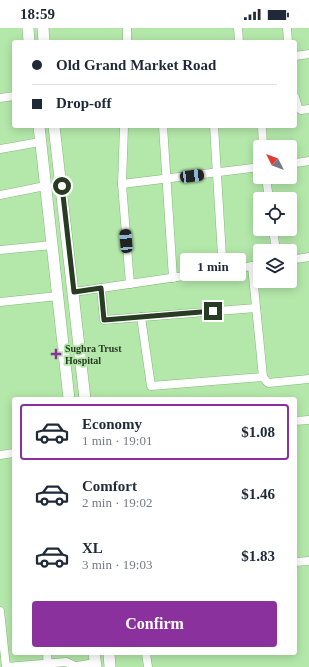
<!DOCTYPE html>
<html lang="en">
<head>
<meta charset="utf-8">
<style>
	body { margin:0; font-family:Georgia,serif; background:#f6f6f7; color:#1f2937; height:100vh; display:flex; flex-direction:column; font-size:15px; white-space:nowrap }
	* { box-sizing:border-box; margin:0 }
	p { font-size:13px; color:#747a83 }
	.icon { flex:none; width:22px; height:22px; fill:none; stroke:currentColor; stroke-width:2; stroke-linecap:round; stroke-linejoin:round }
	.map { position:relative; flex:1; overflow:hidden }
	.panel { position:absolute; left:12px; top:369px; width:285px; height:258px; display:flex; flex-direction:column; background:#fff; border-radius:4px; box-shadow:0 2px 10px #0003 }
	.panel>* { flex:none }
	.top-card { position:absolute; left:12px; top:12px; width:285px; height:88px; border-radius:4px; box-shadow:0 2px 10px #0003; display:grid; align-content:center; height:88px; padding:0 20px; background:#fff }
	.needle { width:26px; rotate:312deg }
	.tools { position:absolute; left:253px; top:112px; display:grid; gap:8px }
	.tools a { display:grid; place-items:center; width:44px; height:44px; border-radius:4px; background:#fff; box-shadow:0 2px 10px #0003; font-size:20px }
	.end { position:absolute; width:18px; height:18px; margin:-9px; border:5px solid #273c23; background:#fff; box-shadow:0 0 0 2px #fff }
	.from { border-radius:50% }
	.bubble { position:absolute; height:28px; border-radius:4px; background:#fff; box-shadow:0 2px 10px #0003; font-size:13px; font-weight:700; line-height:28px; text-align:center }
	.car { position:absolute; width:12px; height:24px; margin:-12px -6px; border-radius:5px; box-shadow:0 0 3px 1px #0007; background:linear-gradient(#222 24%,#8ab4d8 0 40%,#222 0 76%,#8ab4d8 0 86%,#222 0) }
	.top-card b { display:flex; align-items:center; gap:14px; height:38px; font-size:15px }
	.top-card b+b { border-top:1px solid #e0e1e3 }
	.top-card i { width:10px; height:10px; background:#1f2937 }
	ul { padding:7px 0 0; list-style:none }
	li { display:flex; align-items:center; gap:12px; height:56px; margin:0 8px 6px; padding:0 12px; border:2px solid transparent; border-radius:4px }
	li div { flex:1 }
	li b { display:block; font-size:15px }
	li em { font-style:normal; font-weight:700 }
	li.active { border-color:#8b319d }
	li>.icon { width:36px; height:36px; stroke-width:1.5 }
	.cta { display:flex; gap:8px; margin-top:auto; padding:8px 20px }
	.cta a { flex:1; height:46px; border-radius:4px; background:#8b319d; color:#fff; font-size:16px; font-weight:700; line-height:46px; text-align:center }
	.status { display:flex; justify-content:space-between; align-items:center; height:28px; padding:0 20px; background:#fff; direction:ltr }
	.status svg { height:11px; fill:currentColor }
	.map>svg:first-child { display:block }
</style>
</head>
<body>
<div class="status"><b>18:59</b><svg viewBox="0 0 49 12"><path d="M0 12V9h3v3zM5 12V6h3v6zM10 12V3h3v9zM15 12V0h3v12zM26 1h20v11H26zM47 4h2v5h-2z"/></svg></div>
<div class="map">
<svg width="309" height="639" viewBox="0 0 309 639">
	<rect width="100%" height="100%" fill="#b4e8aa"/>
	<g fill="none" stroke-linecap="round" stroke-linejoin="round">
		<!-- street casing -->
		<g stroke="#85b77b" stroke-width="9">
			<g id="street">
				<path d="M127,0V14"/>
				<path d="M238,0L239,14"/>
				<path d="M287,0L288,14"/>
				<path d="M295,28L309,26"/>
				<path d="M295,69L298,80L301,82L309,81"/>
				<path d="M0,70L14,68"/>
				<path d="M124,98L122,156L260,139"/>
				<path d="M163,98L173,250"/>
				<path d="M214,98L223,244"/>
				<path d="M262,98L263,119"/>
				<path d="M0,121L40,114"/>
				<path d="M290,136L309,133"/>
				<path d="M266,149L269,171"/>
				<path d="M122,156L130,256"/>
				<path d="M0,167L45,158"/>
				<path d="M273,201L276,223"/>
				<path d="M0,222L52,217"/>
				<path d="M290,232L309,229"/>
				<path d="M252,238L263,349L268,355L309,351"/>
				<path d="M101,260L104,292L256,280"/>
				<path d="M74,264L260,237"/>
				<path d="M0,274L58,268"/>
				<path d="M141,289L151,358L263,349"/>
				<path d="M295,393L309,392"/>
				<path d="M0,427L14,425"/>
				<path d="M295,534L309,533"/>
				<path d="M0,583L6,639L66,634L73,637"/>
				<path d="M47,625L48,639"/>
				<path d="M146,625L148,639"/>
				<path d="M71,639L95,635"/>
			</g>
		</g>
		<!-- secondary casing -->
		<g stroke="#85b77b" stroke-width="12">
			<g id="secondary">
				<path d="M28,0L29,14"/>
				<path d="M43,0L44,14"/>
				<path d="M39,98L69,371"/>
				<path d="M54,98L85,371"/>
				<path d="M94,625L96,639"/>
				<path d="M109,625L110,639"/>
			</g>
		</g>
		<!-- street -->
		<use href="#street" stroke="#fff" stroke-width="8"/>
		<!-- secondary -->
		<use href="#secondary" stroke="#fff" stroke-width="11"/>
	</g>
	<g fill="none" stroke-linecap="round" stroke-linejoin="round">
		<!-- route -->
		<path stroke="#273c23" stroke-width="5" d="M62,158L74,264L101,260L104,292L213,283"/>
	</g>
	<!-- markers -->
	<path fill="#8b319d" stroke="#b4e8aa" stroke-width="1.5" d="M54 320h4v4h4v4h-4v4h-4v-4h-4v-4h4z"/>
	<g text-anchor="middle" stroke-width="3.5" stroke-linejoin="round" paint-order="stroke">
		<!-- poi labels -->
		<g font-size="10" font-weight="bold" fill="#273c23" stroke="#b4e8aa" text-anchor="start">
			<text x="65" y="324">Sughra Trust<tspan x="65" dy="12">Hospital</tspan></text>
		</g>
	</g>
</svg>
<div class="tools">
<a><svg class="needle" viewBox="-14 -14 28 28"><path d="M0-13l5 13h-10z" fill="#e53935"/><path d="M0 13l5-13h-10z" fill="#747a83"/></svg></a>
<a><svg class="icon" aria-label="locate" viewBox="0 0 24 24"><circle cx="12" cy="12" r="6"/><path d="M12 2v4M12 18v4M2 12h4M18 12h4"/></svg></a>
<a><svg class="icon" aria-label="layers" viewBox="0 0 24 24"><path d="M12 4l9 5-9 5-9-5zM3 14l9 5 9-5"/></svg></a>
</div>
<i class="end from" style="left:62px;top:158px"></i>
<i class="end" style="left:213px;top:283px"></i>
<div class="bubble" style="left:180px;top:225px;width:66px">1 min</div>
<i class="car" style="left:192px;top:148px;rotate:83deg"></i>
<i class="car" style="left:126px;top:213px;rotate:355deg"></i>
<div class="top-card">
<b><i class="from"></i>Old Grand Market Road</b>
<b><i></i>Drop-off</b>
</div>
<section class="panel">
<ul>
<li class="active"><svg class="icon" aria-label="car" viewBox="0 0 24 24"><path d="M5 17H2v-5l4-1 3-4h7l3 4 3 1v5h-3M9 17h6M6 11h13"/><circle cx="7" cy="17" r="2"/><circle cx="17" cy="17" r="2"/></svg><div><b>Economy</b><p>1 min · 19:01</p></div><em>$1.08</em></li>
<li><svg class="icon" aria-label="car" viewBox="0 0 24 24"><path d="M5 17H2v-5l4-1 3-4h7l3 4 3 1v5h-3M9 17h6M6 11h13"/><circle cx="7" cy="17" r="2"/><circle cx="17" cy="17" r="2"/></svg><div><b>Comfort</b><p>2 min · 19:02</p></div><em>$1.46</em></li>
<li><svg class="icon" aria-label="car" viewBox="0 0 24 24"><path d="M5 17H2v-5l4-1 3-4h7l3 4 3 1v5h-3M9 17h6M6 11h13"/><circle cx="7" cy="17" r="2"/><circle cx="17" cy="17" r="2"/></svg><div><b>XL</b><p>3 min · 19:03</p></div><em>$1.83</em></li>
</ul>
<div class="cta"><a>Confirm</a></div>
</section>
</div>
</body>
</html>
